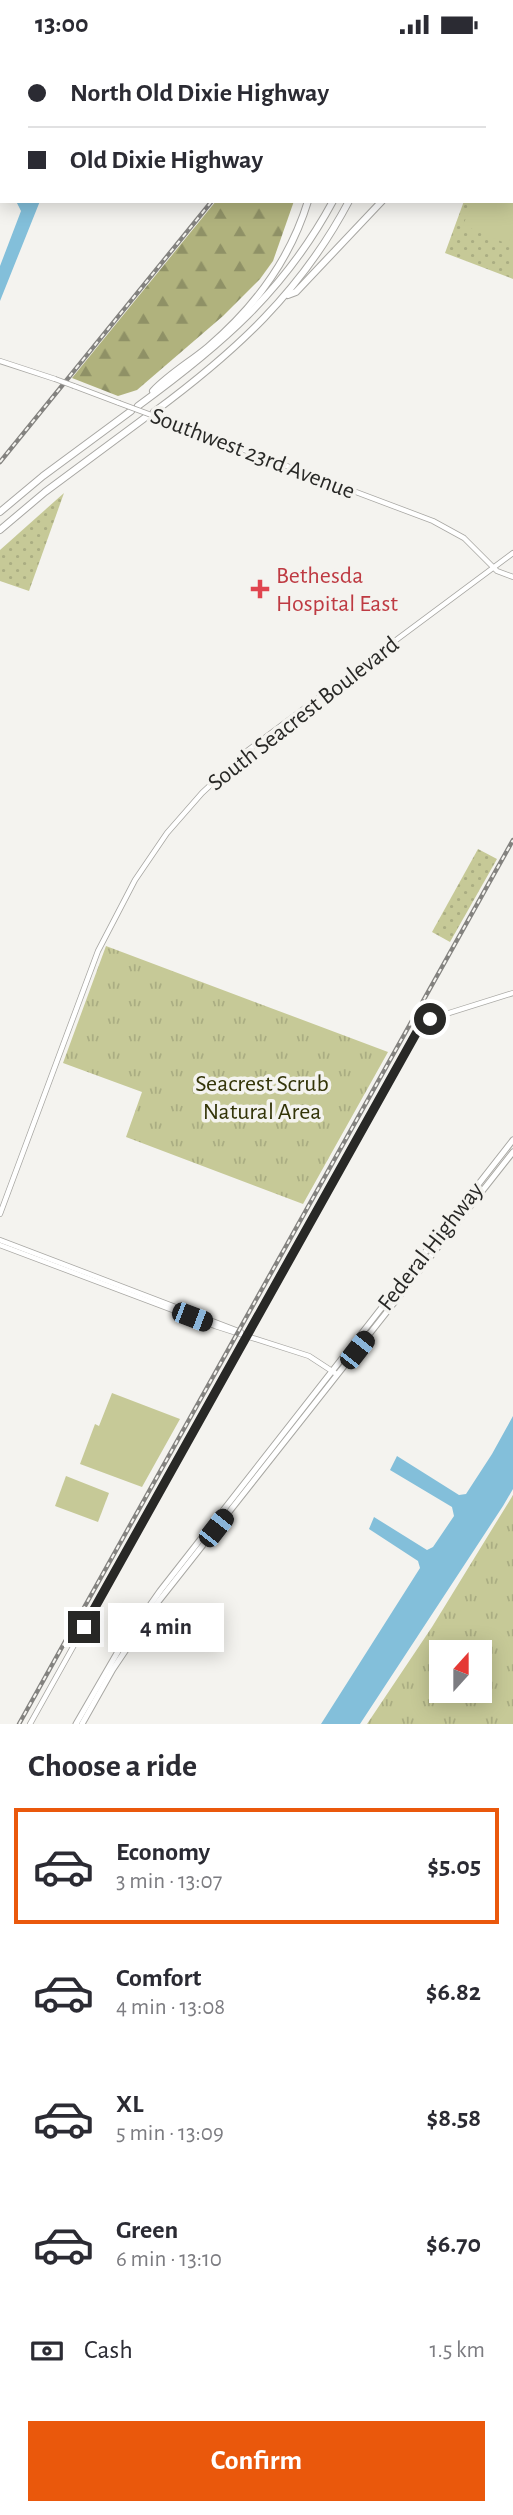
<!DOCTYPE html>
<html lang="en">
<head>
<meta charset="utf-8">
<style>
	body { margin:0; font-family:"Alegreya Sans",sans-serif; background:#f7f7f7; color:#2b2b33; height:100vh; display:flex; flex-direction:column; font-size:26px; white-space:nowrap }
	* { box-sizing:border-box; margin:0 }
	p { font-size:23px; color:#7c7c81 }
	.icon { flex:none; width:38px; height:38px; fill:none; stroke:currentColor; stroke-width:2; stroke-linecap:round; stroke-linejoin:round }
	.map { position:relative; height:1675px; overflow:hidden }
	.sheet { display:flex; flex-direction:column; background:#fff; flex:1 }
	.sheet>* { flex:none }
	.top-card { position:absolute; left:0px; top:0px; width:514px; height:154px; box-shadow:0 4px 18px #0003; display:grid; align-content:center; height:154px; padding:0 28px; background:#fff }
	.needle { width:46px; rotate:21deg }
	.controls { position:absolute; left:429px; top:1591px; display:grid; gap:14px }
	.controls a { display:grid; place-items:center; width:63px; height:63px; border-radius:0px; background:#fff; box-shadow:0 4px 18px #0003; font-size:35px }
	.end { position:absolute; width:32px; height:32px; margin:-16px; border:9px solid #282826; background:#fff; box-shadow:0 0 0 4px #fff }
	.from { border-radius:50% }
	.bubble { position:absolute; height:49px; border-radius:0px; background:#fff; box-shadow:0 4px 18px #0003; font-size:23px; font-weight:600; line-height:49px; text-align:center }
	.car { position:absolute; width:21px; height:42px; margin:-21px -10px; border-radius:9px; box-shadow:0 0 5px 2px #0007; background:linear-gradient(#222 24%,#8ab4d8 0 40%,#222 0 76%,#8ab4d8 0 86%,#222 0) }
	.top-card b { display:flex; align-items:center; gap:24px; height:66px; font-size:26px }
	.top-card b+b { border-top:2px solid #e1e1e2 }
	.top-card i { width:18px; height:18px; background:#2b2b33 }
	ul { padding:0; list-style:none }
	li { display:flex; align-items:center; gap:21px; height:116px; margin:0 14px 10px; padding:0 14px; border:4px solid transparent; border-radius:0px }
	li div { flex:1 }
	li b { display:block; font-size:26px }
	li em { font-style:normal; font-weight:600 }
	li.selected { border-color:#ea580c }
	li>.icon { width:63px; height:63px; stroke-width:1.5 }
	h2 { padding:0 28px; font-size:32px; line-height:84px }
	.pay { display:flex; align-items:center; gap:18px; height:77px; padding:0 28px; font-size:26px }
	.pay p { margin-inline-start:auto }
	.button { display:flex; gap:14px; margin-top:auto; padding:14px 28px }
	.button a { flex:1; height:80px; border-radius:0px; background:#ea580c; color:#fff; font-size:28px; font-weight:600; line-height:80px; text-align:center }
	.status { display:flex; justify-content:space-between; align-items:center; height:49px; padding:0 35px; background:#fff; direction:ltr }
	.status svg { height:19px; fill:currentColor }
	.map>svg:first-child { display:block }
</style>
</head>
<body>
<div class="status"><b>13:00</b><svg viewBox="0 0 49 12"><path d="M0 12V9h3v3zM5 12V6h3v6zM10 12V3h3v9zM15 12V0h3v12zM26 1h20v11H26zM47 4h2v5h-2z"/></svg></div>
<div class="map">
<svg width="513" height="1675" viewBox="0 0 513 1675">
	<defs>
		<pattern id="grass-tufts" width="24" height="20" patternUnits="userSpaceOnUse" patternTransform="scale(1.75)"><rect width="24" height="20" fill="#c6c997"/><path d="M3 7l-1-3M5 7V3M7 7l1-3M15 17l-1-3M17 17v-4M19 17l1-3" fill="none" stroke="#aaad82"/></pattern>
		<pattern id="forest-firs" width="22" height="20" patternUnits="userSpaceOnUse" patternTransform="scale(1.75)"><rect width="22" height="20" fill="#b0b27d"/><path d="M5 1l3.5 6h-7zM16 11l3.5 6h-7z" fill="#8f9166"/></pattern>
		<pattern id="park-dots" width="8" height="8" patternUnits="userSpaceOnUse" patternTransform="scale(1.75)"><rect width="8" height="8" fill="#c6c997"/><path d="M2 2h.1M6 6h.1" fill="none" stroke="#aaad82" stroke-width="1.8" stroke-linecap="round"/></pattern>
	</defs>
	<rect width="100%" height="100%" fill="#f4f3ef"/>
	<!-- grass -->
	<g fill="url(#grass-tufts)" fill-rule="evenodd">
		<path d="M106,897L388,1003L303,1155L126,1088L142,1043L63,1014Z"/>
		<path d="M513,1446V1675H367L432,1578ZM441,1603H480V1642H441Z"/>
	</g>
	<!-- forest -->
	<path fill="url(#forest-firs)" d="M216,152H294L273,212L260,230L223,267L137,341L118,347L72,329Z"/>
	<!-- park -->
	<g fill="url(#park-dots)">
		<path d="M513,142V230L445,204L464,152H513Z"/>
		<path d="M64,444L29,542L0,532V501Z"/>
		<path d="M478,800L497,810L450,893L432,883Z"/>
	</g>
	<!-- pitch -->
	<g fill="#c6c997">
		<path d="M513,146V182L509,192L505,194L463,176L470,160L477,152H513Z"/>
		<path d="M112,1344L180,1370L142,1438L80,1415L95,1375L99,1377Z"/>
		<path d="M66,1427L109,1444L98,1473L55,1457Z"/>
	</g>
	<!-- water -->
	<g fill="#83bfda">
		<path d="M16,152H40L0,252V217L21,162Z"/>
		<path d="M513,1367V1440L503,1457L360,1675H321L420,1519L418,1512L369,1480L374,1468L427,1501L433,1498L454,1467L452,1458L390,1421L397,1407L459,1446L466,1445L492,1405Z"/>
	</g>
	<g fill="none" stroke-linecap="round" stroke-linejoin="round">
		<!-- secondary casing -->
		<g stroke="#a8a7a3" stroke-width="6">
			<g id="secondary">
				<path d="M140,0L146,2"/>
				<path d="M168,0L173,2"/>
				<path d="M154,2L155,0"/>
				<path d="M161,2L162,0"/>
				<path d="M0,312L55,330"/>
				<path d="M74,337L119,354"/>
				<path d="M162,370L433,472L464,489L497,522L513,528"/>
				<path d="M0,1165L98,902L135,831L167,784L202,744L247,702L513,504"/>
				<path d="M0,1191L241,1283"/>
				<path d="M0,1196L215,1277L309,1307L335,1324"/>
				<path d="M30,1675L418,980L430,970L513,944"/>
			</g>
		</g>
		<!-- primary casing -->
		<g stroke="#a8a7a3" stroke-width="7">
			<g id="primary">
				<path d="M76,1675L120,1599L160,1542L513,1091"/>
				<path d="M82,1675L113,1620L158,1553L513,1103"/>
			</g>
		</g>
		<!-- highway casing -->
		<g stroke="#a8a7a3" stroke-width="8">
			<g id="highway">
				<path d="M366,2L367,0"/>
				<path d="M392,2V0"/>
				<path d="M406,2L407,0"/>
				<path d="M430,2V0"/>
				<path d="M288,246L296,243L382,152"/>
				<path d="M153,342C169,325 190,313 208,298C255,258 290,211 308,152"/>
				<path d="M138,357C220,297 284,243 333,152"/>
				<path d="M154,363C235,303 301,243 349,152"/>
				<path d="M0,463L43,427L131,362"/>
				<path d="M0,481L45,443L146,368"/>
			</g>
		</g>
		<!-- secondary -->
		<use href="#secondary" stroke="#fff" stroke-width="4.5"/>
		<!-- primary -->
		<use href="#primary" stroke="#fff" stroke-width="5"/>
		<!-- highway -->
		<use href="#highway" stroke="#fff" stroke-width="6"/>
		<!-- rail casing -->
		<g stroke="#83827f" stroke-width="4.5">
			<g id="rail">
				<path d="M326,2L327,0"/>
				<path d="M0,413L212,152"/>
				<path d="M19,1675L513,791"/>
			</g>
		</g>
		<!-- rail -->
		<use href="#rail" stroke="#f4f3ef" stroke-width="2" stroke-dasharray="5" stroke-linecap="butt"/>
		<!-- secondary-bridge casing -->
		<g stroke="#a8a7a3" stroke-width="6" stroke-linecap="butt">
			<g id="secondary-bridge">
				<path d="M55,330L74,337"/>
				<path d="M119,354L162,370"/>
			</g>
		</g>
		<!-- secondary-bridge -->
		<use href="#secondary-bridge" stroke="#fff" stroke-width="4.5"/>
	</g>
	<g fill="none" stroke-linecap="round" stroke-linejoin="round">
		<!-- route -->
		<path stroke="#282826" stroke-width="9" d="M84,1578L418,981L430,970"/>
	</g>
	<!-- markers -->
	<path fill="#e0444e" stroke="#f4f3ef" stroke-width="2.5" d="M256.5 529.5h7v7h7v7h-7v7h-7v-7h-7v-7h7z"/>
	<g text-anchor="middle" stroke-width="7" stroke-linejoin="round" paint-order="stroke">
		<!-- street labels -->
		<g font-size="24" fill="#282826" stroke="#f4f3ef">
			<text transform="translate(253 404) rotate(21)" y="8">Southwest 23rd Avenue</text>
			<text transform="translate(303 664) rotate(-38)" y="8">South Seacrest Boulevard</text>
			<text transform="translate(430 1197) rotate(-52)" y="8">Federal Highway</text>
		</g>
		<!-- health labels -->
		<g font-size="24" fill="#be3a42" stroke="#f4f3ef" text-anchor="start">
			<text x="276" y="534">Bethesda<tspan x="276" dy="28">Hospital East</tspan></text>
		</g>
		<!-- park labels -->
		<g font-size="24" fill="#333408" stroke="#f4f3ef">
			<text x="262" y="1042">Seacrest Scrub<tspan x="262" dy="28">Natural Area</tspan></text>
		</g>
	</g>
</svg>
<div class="controls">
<a><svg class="needle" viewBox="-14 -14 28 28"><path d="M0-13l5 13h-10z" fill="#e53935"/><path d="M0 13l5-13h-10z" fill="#7c7c81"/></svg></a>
</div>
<i class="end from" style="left:430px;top:970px"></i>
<i class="end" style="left:84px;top:1578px"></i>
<div class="bubble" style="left:108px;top:1554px;width:116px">4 min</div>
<i class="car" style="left:192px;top:1268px;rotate:111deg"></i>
<i class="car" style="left:357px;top:1301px;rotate:38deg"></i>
<i class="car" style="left:216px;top:1479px;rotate:38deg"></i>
<div class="top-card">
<b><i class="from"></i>North Old Dixie Highway</b>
<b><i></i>Old Dixie Highway</b>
</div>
</div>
<section class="sheet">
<h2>Choose a ride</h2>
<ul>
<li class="selected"><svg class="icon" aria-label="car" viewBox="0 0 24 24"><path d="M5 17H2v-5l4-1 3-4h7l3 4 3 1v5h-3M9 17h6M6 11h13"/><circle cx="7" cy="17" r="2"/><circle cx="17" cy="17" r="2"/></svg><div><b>Economy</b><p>3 min · 13:07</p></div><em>$5.05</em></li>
<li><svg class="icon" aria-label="car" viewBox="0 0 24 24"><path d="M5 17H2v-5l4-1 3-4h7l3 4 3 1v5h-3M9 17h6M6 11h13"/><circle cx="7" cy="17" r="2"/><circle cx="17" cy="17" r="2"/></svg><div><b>Comfort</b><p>4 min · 13:08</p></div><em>$6.82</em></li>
<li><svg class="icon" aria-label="car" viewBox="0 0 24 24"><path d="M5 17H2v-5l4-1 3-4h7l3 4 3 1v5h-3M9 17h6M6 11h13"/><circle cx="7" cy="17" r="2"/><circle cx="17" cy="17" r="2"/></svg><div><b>XL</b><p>5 min · 13:09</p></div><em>$8.58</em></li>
<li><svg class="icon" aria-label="car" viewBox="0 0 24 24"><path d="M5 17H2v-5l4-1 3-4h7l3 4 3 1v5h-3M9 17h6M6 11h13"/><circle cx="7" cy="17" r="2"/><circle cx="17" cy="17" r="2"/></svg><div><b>Green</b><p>6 min · 13:10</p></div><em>$6.70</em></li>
</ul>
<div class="pay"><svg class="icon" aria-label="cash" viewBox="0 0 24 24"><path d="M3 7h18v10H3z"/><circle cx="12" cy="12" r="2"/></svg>Cash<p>1.5 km</p></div>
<div class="button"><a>Confirm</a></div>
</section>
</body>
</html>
